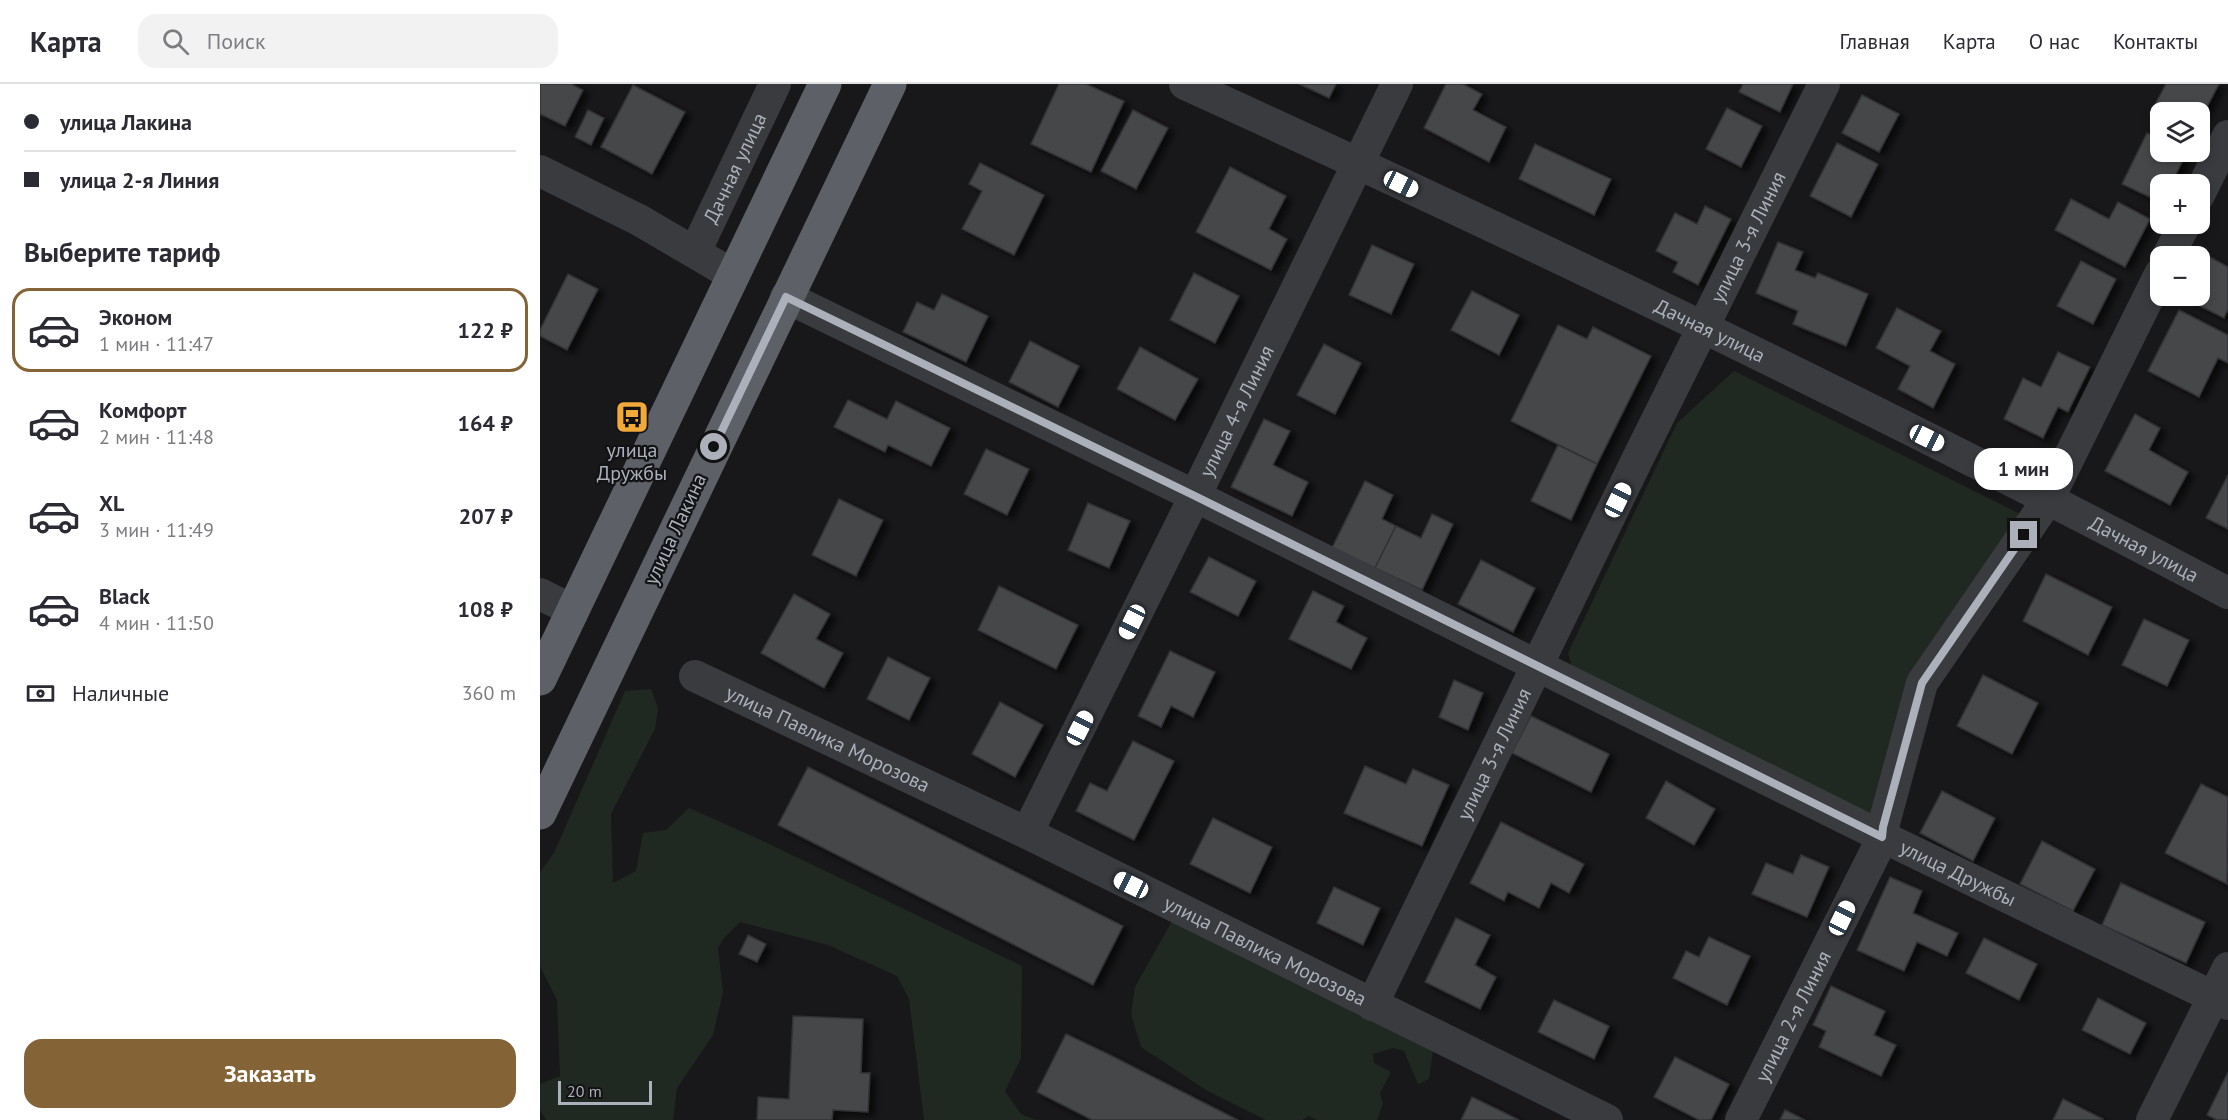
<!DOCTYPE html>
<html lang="ru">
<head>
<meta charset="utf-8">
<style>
	body { margin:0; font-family:"PT Sans",sans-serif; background:#f2f2f3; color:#2b2b33; height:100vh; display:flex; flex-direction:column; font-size:22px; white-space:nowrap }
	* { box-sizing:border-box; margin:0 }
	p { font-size:20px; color:#7c7c81 }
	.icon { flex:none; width:33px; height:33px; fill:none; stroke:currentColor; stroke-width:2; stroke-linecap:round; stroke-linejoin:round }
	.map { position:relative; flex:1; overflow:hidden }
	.sheet { display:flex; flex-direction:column; background:#fff; width:540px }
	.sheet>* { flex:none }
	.hud { display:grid; align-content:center; height:132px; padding:0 24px; background:#fff }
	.tools { position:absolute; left:1610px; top:18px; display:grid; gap:12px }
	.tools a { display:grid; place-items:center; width:60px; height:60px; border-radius:12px; background:#fff; box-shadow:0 3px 9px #0003; font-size:30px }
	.scale { position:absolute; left:18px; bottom:15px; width:94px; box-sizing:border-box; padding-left:6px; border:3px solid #abb0ba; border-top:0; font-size:16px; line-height:21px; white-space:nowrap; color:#abb0ba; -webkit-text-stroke:4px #131315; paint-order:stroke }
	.end { position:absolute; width:27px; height:27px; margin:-14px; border:8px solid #abb0ba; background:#111; box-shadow:0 0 0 3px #111 }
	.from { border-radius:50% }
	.bubble { position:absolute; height:42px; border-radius:18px; background:#fff; box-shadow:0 3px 9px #0003; font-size:20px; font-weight:700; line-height:42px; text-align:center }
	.car { position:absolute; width:18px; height:36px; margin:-18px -9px; border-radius:8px; box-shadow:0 0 4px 2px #0007; background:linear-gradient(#fff 24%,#345 0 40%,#fff 0 76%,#345 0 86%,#fff 0) }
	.hud b { display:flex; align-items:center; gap:21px; height:57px; font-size:22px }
	.hud b+b { border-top:2px solid #e1e1e2 }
	.hud i { width:15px; height:15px; background:#2b2b33 }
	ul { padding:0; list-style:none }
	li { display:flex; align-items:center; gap:18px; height:84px; margin:0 12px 9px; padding:0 12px; border:3px solid transparent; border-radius:18px }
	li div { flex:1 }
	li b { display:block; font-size:22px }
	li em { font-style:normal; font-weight:700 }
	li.current { border-color:#846436 }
	li>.icon { width:54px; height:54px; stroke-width:1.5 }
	h2 { padding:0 24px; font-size:27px; line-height:72px }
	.pay { display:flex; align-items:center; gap:15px; height:66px; padding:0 24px; font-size:22px }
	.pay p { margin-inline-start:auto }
	.primary-button { display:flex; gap:12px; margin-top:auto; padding:12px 24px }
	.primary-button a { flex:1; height:69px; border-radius:18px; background:#846436; color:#fff; font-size:24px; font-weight:700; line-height:69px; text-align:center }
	header { display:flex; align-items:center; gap:36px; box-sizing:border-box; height:84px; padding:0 30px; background:#fff; border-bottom:2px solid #e1e1e2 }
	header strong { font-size:28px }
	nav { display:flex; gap:33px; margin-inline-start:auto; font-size:21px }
	.search { width:420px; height:54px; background:#f2f2f3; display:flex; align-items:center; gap:15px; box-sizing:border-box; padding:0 21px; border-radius:18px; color:#7c7c81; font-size:22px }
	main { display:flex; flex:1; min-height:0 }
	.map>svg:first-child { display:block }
</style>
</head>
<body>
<header>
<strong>Карта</strong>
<div class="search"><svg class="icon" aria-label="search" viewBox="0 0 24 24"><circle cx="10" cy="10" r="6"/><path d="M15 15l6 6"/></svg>Поиск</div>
<nav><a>Главная</a><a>Карта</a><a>О нас</a><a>Контакты</a></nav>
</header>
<main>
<section class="sheet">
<div class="hud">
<b><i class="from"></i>улица Лакина</b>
<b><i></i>улица 2-я Линия</b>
</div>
<h2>Выберите тариф</h2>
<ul>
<li class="current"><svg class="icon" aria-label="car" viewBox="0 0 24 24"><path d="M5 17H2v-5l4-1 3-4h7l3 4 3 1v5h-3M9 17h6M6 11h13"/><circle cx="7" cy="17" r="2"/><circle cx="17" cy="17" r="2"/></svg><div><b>Эконом</b><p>1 мин · 11:47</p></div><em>122 ₽</em></li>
<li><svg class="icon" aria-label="car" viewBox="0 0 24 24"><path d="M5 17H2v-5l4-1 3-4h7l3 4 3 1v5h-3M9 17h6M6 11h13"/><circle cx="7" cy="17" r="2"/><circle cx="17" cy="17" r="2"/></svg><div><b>Комфорт</b><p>2 мин · 11:48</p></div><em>164 ₽</em></li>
<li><svg class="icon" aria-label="car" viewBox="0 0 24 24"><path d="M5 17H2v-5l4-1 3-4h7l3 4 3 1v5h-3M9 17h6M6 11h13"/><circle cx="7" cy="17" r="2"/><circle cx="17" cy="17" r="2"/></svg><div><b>XL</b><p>3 мин · 11:49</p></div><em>207 ₽</em></li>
<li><svg class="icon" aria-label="car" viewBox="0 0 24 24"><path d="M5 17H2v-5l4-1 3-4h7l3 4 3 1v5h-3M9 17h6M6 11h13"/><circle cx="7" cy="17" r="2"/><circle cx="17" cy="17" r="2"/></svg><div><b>Black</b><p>4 мин · 11:50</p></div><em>108 ₽</em></li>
</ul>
<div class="pay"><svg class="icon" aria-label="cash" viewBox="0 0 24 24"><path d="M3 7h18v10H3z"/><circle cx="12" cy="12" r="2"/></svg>Наличные<p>360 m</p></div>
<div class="primary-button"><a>Заказать</a></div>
</section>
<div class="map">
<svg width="1688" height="1036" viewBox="0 0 1688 1036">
	<defs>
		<filter id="shadow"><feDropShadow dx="6" dy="4" stdDeviation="3" flood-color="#0009"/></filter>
	</defs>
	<rect width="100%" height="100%" fill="#18181a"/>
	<!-- green -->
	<g fill="#202921">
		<path d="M1194,287L1480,430L1378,577L1336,742L1035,594L1028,569L1137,339Z"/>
		<path d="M111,605L118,624L115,645L71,730L73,799L96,787L103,749L126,746L149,724L221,756L482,882L481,974L465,1007L481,1030L495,1036H384L369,915L357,892L288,861L200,838L184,854L178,864L183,908L173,951L137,1004L133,1036H6L0,1026V1000L20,992L17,916L0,882V788L14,769L85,607Z"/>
		<path d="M636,830L894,959L889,995L878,1000L864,967L853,964L833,970L834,979L851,988L840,1009L843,1019L837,1036H777L769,1032L762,1036H726L666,1006L601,963L591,930L595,903Z"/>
	</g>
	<!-- building -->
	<g fill="#45464a" stroke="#323336" stroke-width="1.5" filter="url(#shadow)">
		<path d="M0,0H31L43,6L25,42L0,30Z"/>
		<path d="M519,0H546L584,17L551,88L491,60Z"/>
		<path d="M759,0H796L789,14Z"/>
		<path d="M906,0H923L942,10L933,26L966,43L949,78L884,44Z"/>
		<path d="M1203,0H1253L1240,28L1199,8Z"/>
		<path d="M1626,0H1679L1659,38V28H1620V35L1610,30Z"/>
		<path d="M93,1L145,28L112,90L61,63Z"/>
		<path d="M1322,11L1359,30L1339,68L1302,49Z"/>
		<path d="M1187,24L1222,42L1201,83L1166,65Z"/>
		<path d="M48,26L64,34L51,61L35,53Z"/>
		<path d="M593,26L628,44L596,105L561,87Z"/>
		<path d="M1607,49L1620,55V68H1647L1631,100H1620V118L1582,100Z"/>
		<path d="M1297,59L1338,80L1311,133L1270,112Z"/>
		<path d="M995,60L1071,95L1054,131L979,95Z"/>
		<path d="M440,79L504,111L474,171L422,145L442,107L429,100Z"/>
		<path d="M690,83L746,112L729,145L747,155L731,186L656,148Z"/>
		<path d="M1531,115L1569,135L1578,118L1610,135L1585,183L1515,146Z"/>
		<path d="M1165,122L1191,135L1158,201L1133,188L1138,178L1116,167L1135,129L1157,140Z"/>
		<path d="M1238,158L1263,168L1255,186L1275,194L1278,189L1328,210L1306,262L1253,240L1258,227L1216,209Z"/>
		<path d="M832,161L874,180L851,230L809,211Z"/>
		<path d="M1670,173L1688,183V225L1684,234L1648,216L1651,212H1659V195Z"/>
		<path d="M1541,177L1576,195L1553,240L1517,222Z"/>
		<path d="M654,189L699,212L675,259L630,236Z"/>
		<path d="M28,190L58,205L27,266L0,252V246Z"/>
		<path d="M932,207L979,231L959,271L911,246Z"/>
		<path d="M402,210L448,232L426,278L363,248L377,218L394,226Z"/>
		<path d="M1357,224L1401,247L1390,267L1415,280L1393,324L1358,305L1370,282L1336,264Z"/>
		<path d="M1639,226L1688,251V279L1678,274L1659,313L1608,287Z"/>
		<path d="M1018,241L1047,255L1053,243L1111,272L1057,380L971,337Z"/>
		<path d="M490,257L539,282L518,323L469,298Z"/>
		<path d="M784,260L821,279L795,330L757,311Z"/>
		<path d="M600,263L658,295L635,336L577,305Z"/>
		<path d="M1518,268L1550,283L1528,328L1518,323L1503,354L1464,335L1483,294L1501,303Z"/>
		<path d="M308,316L347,335L356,317L410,344L391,382L348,361L345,368L294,343Z"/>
		<path d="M1595,330L1620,344L1609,366L1648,388L1630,421L1565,387Z"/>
		<path d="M724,335L750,347L733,381L768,398L752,432L691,403Z"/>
		<path d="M1018,361L1057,380L1031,436L991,417Z"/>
		<path d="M446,365L489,385L467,431L424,410Z"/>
		<path d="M1688,391V445L1666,434Z"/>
		<path d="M825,397L853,411L842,435L856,442L835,484L792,464Z"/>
		<path d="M299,415L343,436L316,492L272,471Z"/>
		<path d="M548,419L590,437L569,484L528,466Z"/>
		<path d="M892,430L913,440L882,506L835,484L856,442L881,454Z"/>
		<path d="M669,473L716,497L698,532L650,508Z"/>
		<path d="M941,476L995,504L973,548L918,520Z"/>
		<path d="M1506,490L1572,523L1548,571L1483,537Z"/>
		<path d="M459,502L538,541L516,585L438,546Z"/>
		<path d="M773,507L804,522L796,538L827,554L811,585L749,555Z"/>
		<path d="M254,510L290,530L276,555L303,569L284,604L221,569Z"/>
		<path d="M1604,535L1649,556L1627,602L1582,581Z"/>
		<path d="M630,567L675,588L653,633L631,622L621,643L598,632Z"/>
		<path d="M348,573L390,594L369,636L327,615Z"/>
		<path d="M1443,591L1498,619L1472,670L1417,642Z"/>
		<path d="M914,596L943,609L928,646L899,633Z"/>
		<path d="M460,618L503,641L475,693L432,670Z"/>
		<path d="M991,632L1069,670L1051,708L972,669Z"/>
		<path d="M593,657L634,677L594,756L536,727L550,699L567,707Z"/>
		<path d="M825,682L866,700L873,685L909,701L882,762L804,729Z"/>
		<path d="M268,683L583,842L553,901L238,741Z"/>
		<path d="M1126,697L1175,725L1154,761L1106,734Z"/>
		<path d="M1661,700L1688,713L1687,800L1625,769Z"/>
		<path d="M1402,707L1455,734L1433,777L1380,749Z"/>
		<path d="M673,734L732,763L710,809L650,780Z"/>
		<path d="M961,738L1044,780L1029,809L1011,799L999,824L968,808L964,817L930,799Z"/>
		<path d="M1502,757L1555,785L1533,827L1480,800Z"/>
		<path d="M1261,771L1289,783L1267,833L1212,810L1226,779L1253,790Z"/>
		<path d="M1350,793L1382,807L1373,829L1418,849L1407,872L1377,858L1364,887L1317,866Z"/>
		<path d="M1581,799L1665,838L1646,879L1562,841Z"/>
		<path d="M794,803L840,824L823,861L777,839Z"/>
		<path d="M916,834L950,851L935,881L956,893L940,925L885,898Z"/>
		<path d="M208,851L226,860L217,878L199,870Z"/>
		<path d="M1169,853L1210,872L1187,921L1133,894L1146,867L1159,873Z"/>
		<path d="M1444,854L1497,880L1479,916L1426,889Z"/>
		<path d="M1291,902L1345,927L1334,951L1356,961L1341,992L1279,963L1286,947L1273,941Z"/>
		<path d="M1558,914L1606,939L1590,970L1542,946Z"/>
		<path d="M1014,916L1069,942L1054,975L998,948Z"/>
		<path d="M253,932L323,935L321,989H330L328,1028L293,1026L292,1036H217L218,1013L249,1015Z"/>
		<path d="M526,950L568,970L698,1036H552L497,1008Z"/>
		<path d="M1135,973L1189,1000L1171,1036H1159L1114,1013Z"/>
		<path d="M1688,988V1036H1677L1667,1031Z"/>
		<path d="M932,1013L963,1028L979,1036H921Z"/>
		<path d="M1523,1015L1563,1035L1562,1036H1513Z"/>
		<path d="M1245,1026L1265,1036H1240Z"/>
	</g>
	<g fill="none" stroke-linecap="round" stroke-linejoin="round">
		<!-- minor -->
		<g stroke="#393b3f" stroke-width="32">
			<path id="s1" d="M645,0C997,160 1346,328 1688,509"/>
			<path d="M0,87L99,136L193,191"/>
			<path d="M1659,111L1688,52"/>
			<path id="s2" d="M155,168L235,0"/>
			<path d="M1628,172L1645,140"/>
			<path id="s3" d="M246,213L655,412L1343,753L1688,920"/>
			<path d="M0,510L32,526"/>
			<path id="s4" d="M155,592L487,749L1067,1036"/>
			<path id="s5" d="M487,749L655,412L857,0"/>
			<path id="s6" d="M832,921L1098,374L1284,0"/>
			<path id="s7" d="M1201,1036L1343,753V743L1382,599L1509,414L1620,190"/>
			<path d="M1612,1036L1688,884"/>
		</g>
		<!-- trunk -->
		<g stroke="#5d6067" stroke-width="33">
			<path d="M0,595L285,0"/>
			<path d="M0,729L350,0"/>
		</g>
	</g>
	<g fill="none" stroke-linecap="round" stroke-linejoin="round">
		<!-- route -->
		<path stroke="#abb0ba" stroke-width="8" d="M174,363L246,213L655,412L1342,753L1343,743L1382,599L1484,451"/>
	</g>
	<!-- icons -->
	<defs>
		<g id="bus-square" transform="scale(1.725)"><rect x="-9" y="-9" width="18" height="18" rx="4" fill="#f1aa3a" stroke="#131315"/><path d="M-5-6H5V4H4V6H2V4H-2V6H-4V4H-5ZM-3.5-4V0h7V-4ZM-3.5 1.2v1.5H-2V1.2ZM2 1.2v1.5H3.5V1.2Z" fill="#111"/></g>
	</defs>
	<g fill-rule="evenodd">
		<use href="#bus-square" x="92" y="333"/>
	</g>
	<g text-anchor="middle" stroke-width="4.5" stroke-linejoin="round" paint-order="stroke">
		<!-- street labels -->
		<g font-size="20" fill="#abb0ba" stroke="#131315">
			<text dy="7" stroke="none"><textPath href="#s2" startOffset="93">Дачная улица</textPath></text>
			<text dy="7" stroke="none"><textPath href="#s6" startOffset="855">улица 3-я Линия</textPath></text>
			<text dy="7" stroke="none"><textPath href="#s1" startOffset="580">Дачная улица</textPath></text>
			<text dy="7" stroke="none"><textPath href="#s5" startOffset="471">улица 4-я Линия</textPath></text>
			<text transform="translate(135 445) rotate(-65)" y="7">улица Лакина</text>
			<text dy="7" stroke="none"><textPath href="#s1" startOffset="1066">Дачная улица</textPath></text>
			<text dy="7" stroke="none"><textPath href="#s4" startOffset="147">улица Павлика Морозова</textPath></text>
			<text dy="7" stroke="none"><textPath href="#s6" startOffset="279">улица 3-я Линия</textPath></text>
			<text dy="7" stroke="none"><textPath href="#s3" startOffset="1306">улица Дружбы</textPath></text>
			<text dy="7" stroke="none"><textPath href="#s4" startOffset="633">улица Павлика Морозова</textPath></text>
			<text dy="7" stroke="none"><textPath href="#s7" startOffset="116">улица 2-я Линия</textPath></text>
		</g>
		<!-- poi labels -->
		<g font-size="20" fill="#abb0ba" stroke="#131315">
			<text x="92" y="373">улица<tspan x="92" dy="23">Дружбы</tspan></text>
		</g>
	</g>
</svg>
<div class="tools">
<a><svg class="icon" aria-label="layers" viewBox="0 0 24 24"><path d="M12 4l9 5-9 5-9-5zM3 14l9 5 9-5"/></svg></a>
<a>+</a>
<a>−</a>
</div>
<div class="scale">20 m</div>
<i class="end from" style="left:174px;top:363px"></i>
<i class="end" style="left:1484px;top:451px"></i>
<div class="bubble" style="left:1434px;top:364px;width:99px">1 мин</div>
<i class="car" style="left:861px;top:100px;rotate:116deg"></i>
<i class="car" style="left:1387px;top:354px;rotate:116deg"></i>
<i class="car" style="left:1078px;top:416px;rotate:26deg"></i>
<i class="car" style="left:592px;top:538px;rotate:206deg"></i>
<i class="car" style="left:540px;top:644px;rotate:27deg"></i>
<i class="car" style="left:591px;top:801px;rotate:296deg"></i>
<i class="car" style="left:1302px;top:834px;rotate:26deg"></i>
</div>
</main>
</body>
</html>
